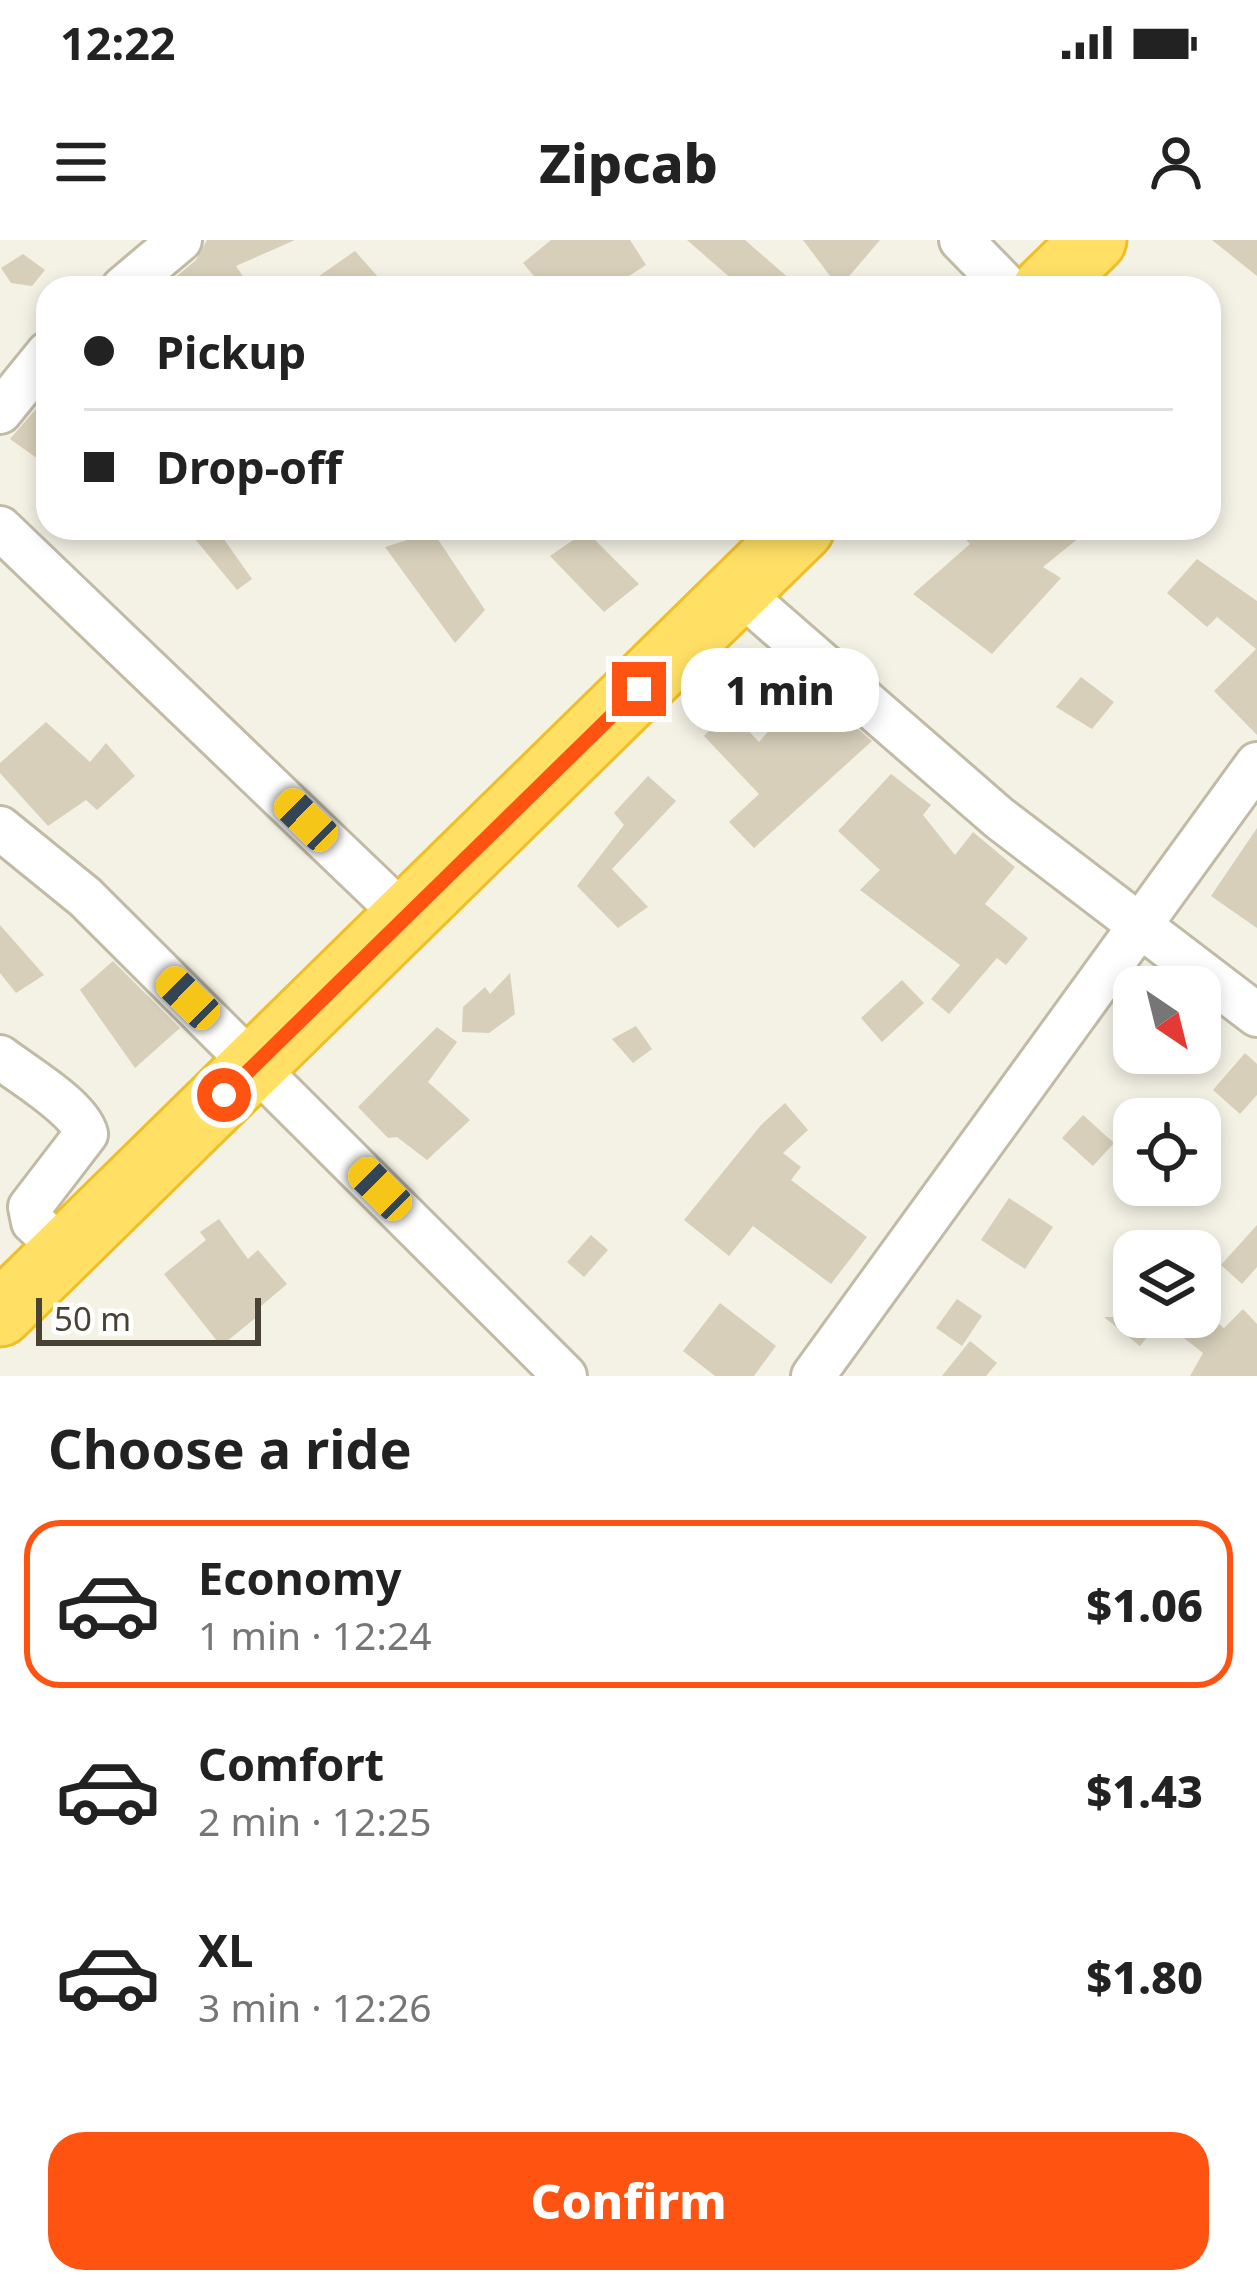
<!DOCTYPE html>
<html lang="en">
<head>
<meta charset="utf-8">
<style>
	body { margin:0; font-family:"Noto Sans",sans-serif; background:#f2f2f2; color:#222; height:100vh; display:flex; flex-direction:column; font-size:45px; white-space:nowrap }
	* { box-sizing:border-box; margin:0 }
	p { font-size:39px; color:#767676 }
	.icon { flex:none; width:66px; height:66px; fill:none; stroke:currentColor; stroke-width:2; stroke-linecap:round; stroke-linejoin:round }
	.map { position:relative; height:1136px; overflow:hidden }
	.sheet { display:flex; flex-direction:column; background:#fff; flex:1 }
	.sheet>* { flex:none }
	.hud { position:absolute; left:36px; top:36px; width:1185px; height:264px; border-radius:36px; box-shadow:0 6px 18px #0003; display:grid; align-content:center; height:264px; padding:0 48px; background:#fff }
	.needle { width:78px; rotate:145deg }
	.buttons { position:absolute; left:1113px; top:726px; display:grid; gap:24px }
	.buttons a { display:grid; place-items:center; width:108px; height:108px; border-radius:24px; background:#fff; box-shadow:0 6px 18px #0003; font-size:60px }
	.scale { position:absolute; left:36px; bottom:30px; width:225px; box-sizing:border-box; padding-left:12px; border:6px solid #484234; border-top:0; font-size:33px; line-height:42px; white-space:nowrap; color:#484234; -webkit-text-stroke:9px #fff; paint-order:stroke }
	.end { position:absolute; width:54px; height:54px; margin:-27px; border:15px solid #ff5411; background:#fff; box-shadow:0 0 0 6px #fff }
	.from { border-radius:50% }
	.bubble { position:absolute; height:84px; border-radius:36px; background:#fff; box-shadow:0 6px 18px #0003; font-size:39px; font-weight:800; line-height:84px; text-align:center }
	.car { position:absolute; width:36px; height:72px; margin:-36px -18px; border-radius:15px; box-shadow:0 0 9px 3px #0007; background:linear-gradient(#f5c518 24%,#345 0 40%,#f5c518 0 76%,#345 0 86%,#f5c518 0) }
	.hud b { display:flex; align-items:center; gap:42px; height:114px; font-size:45px }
	.hud b+b { border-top:3px solid #e0e0e0 }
	.hud i { width:30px; height:30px; background:#222 }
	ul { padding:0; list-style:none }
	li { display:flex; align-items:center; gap:36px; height:168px; margin:0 24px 18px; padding:0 24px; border:6px solid transparent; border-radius:36px }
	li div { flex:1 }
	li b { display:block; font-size:45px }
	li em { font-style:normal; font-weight:800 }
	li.active { border-color:#ff5411 }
	li>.icon { width:108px; height:108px; stroke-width:1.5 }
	h2 { padding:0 48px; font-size:54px; line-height:144px }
	.action { display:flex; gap:24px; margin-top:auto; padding:24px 48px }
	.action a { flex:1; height:138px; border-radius:36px; background:#ff5411; color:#fff; font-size:48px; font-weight:800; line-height:138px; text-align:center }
	.status { display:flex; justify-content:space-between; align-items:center; height:84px; padding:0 60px; background:#fff; direction:ltr }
	.status svg { height:33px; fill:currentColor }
	header { display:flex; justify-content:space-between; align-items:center; height:156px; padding:0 48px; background:#fff; font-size:54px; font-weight:800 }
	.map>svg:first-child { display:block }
</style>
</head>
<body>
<div class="status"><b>12:22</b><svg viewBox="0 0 49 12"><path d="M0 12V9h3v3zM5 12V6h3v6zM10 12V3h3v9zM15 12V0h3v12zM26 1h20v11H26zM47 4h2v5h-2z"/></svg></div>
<header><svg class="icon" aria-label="menu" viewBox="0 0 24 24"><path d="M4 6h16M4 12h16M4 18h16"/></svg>Zipcab<svg class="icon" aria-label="person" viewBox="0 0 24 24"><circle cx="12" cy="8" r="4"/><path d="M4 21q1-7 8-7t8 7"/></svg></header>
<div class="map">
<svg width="1257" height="1136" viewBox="0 0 1257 1136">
	<rect width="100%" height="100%" fill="#f4f2e5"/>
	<!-- building -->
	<g fill="#d7cfb9">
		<path d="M207,0H295L236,26L251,48H163L196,20Z"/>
		<path d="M551,0H630L646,25L610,48H544L523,23Z"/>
		<path d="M687,0H745L800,48H742Z"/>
		<path d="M803,0H880L839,48Z"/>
		<path d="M1212,0H1257V36Z"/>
		<path d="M355,11L388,48H302Z"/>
		<path d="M23,14L45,30L32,46L11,43L1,28Z"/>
		<path d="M48,155V226L10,199Z"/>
		<path d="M186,288H216L252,339L237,350Z"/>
		<path d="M955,288H1091L1043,327L1061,338L992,414L913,354L970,304Z"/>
		<path d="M586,291L639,344L604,372L550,316Z"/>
		<path d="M433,292L485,370L455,403L385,307Z"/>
		<path d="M1197,319L1257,361V495L1214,451L1256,409L1217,377L1207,387L1167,353Z"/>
		<path d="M1081,437L1114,462L1092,489L1056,467Z"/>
		<path d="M801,454L834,487L846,479L872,501L754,608L729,582L759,554L704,496L728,469L759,502Z"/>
		<path d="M46,482L90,522L106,503L135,536L97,570L86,560L48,586L0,533V523Z"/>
		<path d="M891,534L931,565L923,575L955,615L973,592L1015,627L985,664L1028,698L1006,725L997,718L949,774L931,759L960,725L860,650L880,630L838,591Z"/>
		<path d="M648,536L676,561L612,629L648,667L618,688L577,646L624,585L614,573Z"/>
		<path d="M1257,588V688L1211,656Z"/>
		<path d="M0,685L44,735L16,753L0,733Z"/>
		<path d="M113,721L180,788L135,828L80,750Z"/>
		<path d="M510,733L515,774L489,793L462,792L463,767L485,747L490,754Z"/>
		<path d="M902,740L924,763L882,802L861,778Z"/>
		<path d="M636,786L652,809L633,823L612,799Z"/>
		<path d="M437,787L457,802L428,842L470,880L427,920L397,897L388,898L358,867Z"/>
		<path d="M1245,813L1257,824V855L1240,874L1213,850Z"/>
		<path d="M785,863L808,890L783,913L801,927L791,940L867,997L831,1044L753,986L729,1016L684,980L761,885Z"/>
		<path d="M1083,875L1114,903L1093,926L1062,898Z"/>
		<path d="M1009,958L1053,987L1025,1029L981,1000Z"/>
		<path d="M219,979L248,1019L258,1010L287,1044L254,1072L258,1076L221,1106L164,1034L206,1000L200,992Z"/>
		<path d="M1257,985V1027L1242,1044L1221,1025Z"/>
		<path d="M591,995L608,1010L584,1037L567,1022Z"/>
		<path d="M957,1059L982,1076L962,1106L936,1088Z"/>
		<path d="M720,1063L776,1106L754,1136H715L683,1111Z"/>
		<path d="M1243,1069L1257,1084V1136H1190L1203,1113L1161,1080L1140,1106L1104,1077H1210L1224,1088Z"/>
		<path d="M970,1101L997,1123L986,1136H942Z"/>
	</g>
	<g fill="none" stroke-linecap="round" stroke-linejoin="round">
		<!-- minor casing -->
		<g stroke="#c1bba6" stroke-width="48">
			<g id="minor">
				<path d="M961,0L1008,48"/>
				<path d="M123,48L180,0"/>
				<path d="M0,172L48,113"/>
				<path d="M0,288L407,678"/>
				<path d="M738,351L999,578L1257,775"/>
				<path d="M0,588L85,657L565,1136"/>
				<path d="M0,817C23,835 79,867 86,894L30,967L33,982L62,1009"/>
				<path d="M813,1136L1257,524"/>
			</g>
		</g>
		<!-- highway casing -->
		<g stroke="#efbf25" stroke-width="69">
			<g id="highway">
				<path d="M1045,48L1094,0"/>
				<path d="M0,1074L802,288"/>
			</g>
		</g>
		<!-- minor -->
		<use href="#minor" stroke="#fff" stroke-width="42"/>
		<!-- highway -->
		<use href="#highway" stroke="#ffe065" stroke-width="63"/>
	</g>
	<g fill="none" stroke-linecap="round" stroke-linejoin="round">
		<!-- route -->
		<path stroke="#ff5411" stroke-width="15" d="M224,855L639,449"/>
	</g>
</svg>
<div class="buttons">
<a><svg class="needle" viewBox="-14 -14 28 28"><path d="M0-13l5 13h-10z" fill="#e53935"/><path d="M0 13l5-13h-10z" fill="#767676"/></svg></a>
<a><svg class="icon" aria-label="locate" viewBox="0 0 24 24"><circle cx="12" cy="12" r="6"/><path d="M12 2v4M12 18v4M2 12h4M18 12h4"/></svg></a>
<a><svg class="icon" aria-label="layers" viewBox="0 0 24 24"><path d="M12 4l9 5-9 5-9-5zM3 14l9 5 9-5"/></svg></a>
</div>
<div class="scale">50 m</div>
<i class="end from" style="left:224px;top:855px"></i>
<i class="end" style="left:639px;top:449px"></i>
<div class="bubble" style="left:681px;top:408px;width:198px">1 min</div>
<i class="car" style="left:306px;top:580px;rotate:314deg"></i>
<i class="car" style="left:188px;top:758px;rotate:314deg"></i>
<i class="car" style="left:380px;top:949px;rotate:315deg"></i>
<div class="hud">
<b><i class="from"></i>Pickup</b>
<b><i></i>Drop-off</b>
</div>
</div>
<section class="sheet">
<h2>Choose a ride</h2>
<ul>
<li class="active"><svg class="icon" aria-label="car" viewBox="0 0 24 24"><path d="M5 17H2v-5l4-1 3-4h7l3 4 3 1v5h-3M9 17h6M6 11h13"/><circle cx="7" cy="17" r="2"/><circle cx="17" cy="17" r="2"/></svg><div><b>Economy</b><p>1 min · 12:24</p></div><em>$1.06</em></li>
<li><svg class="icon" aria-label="car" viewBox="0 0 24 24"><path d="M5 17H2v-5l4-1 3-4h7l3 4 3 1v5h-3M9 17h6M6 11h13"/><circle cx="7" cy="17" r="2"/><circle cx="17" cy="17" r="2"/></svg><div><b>Comfort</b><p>2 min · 12:25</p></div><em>$1.43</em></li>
<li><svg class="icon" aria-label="car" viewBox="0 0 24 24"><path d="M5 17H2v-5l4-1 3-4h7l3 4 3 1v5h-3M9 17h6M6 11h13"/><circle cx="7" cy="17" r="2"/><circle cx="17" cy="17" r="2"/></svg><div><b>XL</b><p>3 min · 12:26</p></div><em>$1.80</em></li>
</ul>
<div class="action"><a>Confirm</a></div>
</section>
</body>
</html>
